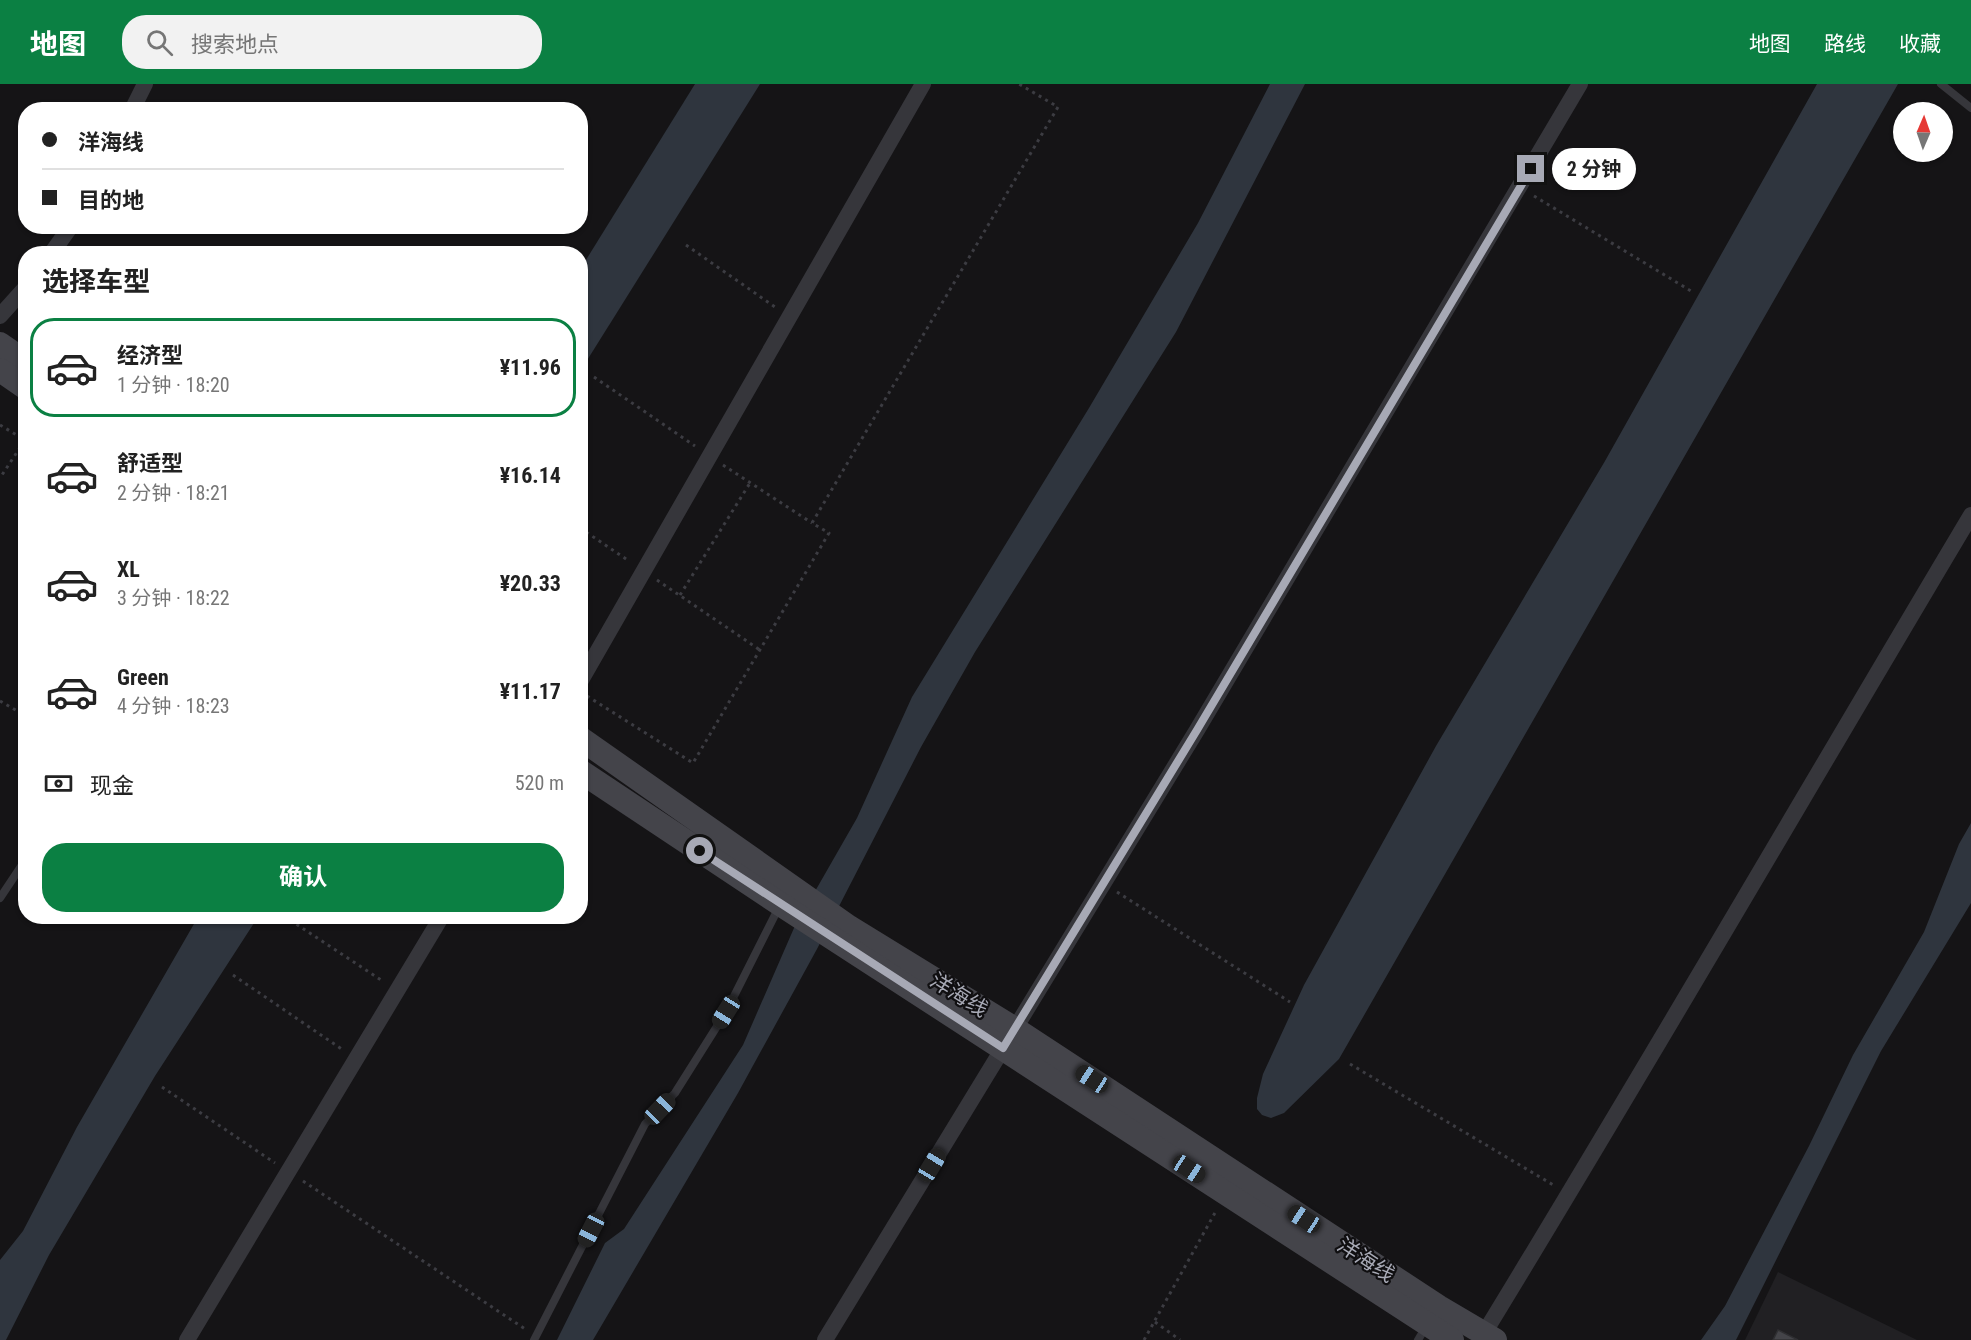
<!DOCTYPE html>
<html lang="zh">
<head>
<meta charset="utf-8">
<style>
	body { margin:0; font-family:"Roboto Condensed","Noto Sans SC",sans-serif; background:#f2f2f2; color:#222; height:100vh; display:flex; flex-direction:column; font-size:22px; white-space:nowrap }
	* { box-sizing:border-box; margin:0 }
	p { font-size:20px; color:#767676 }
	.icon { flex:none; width:33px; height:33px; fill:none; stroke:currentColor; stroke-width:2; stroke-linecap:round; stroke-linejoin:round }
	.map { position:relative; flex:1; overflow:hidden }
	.details { position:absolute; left:18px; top:162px; width:570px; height:678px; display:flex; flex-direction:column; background:#fff; border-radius:24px; box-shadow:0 2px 4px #0004 }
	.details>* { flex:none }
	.hud { position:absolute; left:18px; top:18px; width:570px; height:132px; border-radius:24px; box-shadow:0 2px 4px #0004; display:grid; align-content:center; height:132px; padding:0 24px; background:#fff }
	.needle { width:39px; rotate:2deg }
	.buttons { position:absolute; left:1893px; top:18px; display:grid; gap:12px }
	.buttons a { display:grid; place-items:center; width:60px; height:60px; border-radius:50%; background:#fff; box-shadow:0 2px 4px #0004; font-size:30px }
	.end { position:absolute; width:27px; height:27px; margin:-14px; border:8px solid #a7a9b5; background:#111; box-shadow:0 0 0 3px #111 }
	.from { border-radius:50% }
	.bubble { position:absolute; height:42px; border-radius:21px; background:#fff; box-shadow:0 2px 4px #0004; font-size:20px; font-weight:700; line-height:42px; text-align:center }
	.car { position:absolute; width:18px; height:36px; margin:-18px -9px; border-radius:8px; box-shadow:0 0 4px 2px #0007; background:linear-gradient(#222 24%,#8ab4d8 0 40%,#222 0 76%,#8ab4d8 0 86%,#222 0) }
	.hud b { display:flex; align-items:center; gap:21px; height:57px; font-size:22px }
	.hud b+b { border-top:2px solid #e0e0e0 }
	.hud i { width:15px; height:15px; background:#222 }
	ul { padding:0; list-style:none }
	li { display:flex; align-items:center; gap:18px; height:99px; margin:0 12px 9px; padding:0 12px; border:3px solid transparent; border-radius:24px }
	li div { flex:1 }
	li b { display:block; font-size:22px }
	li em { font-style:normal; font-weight:700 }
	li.on { border-color:#0b8043 }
	li>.icon { width:54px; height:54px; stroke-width:1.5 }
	h2 { padding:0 24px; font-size:27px; line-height:72px }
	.pay { display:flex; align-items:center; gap:15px; height:66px; padding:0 24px; font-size:22px }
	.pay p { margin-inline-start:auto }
	.cta { display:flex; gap:12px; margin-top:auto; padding:12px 24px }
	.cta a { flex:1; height:69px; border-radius:24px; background:#0b8043; color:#fff; font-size:24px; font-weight:700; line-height:69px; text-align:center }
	header { display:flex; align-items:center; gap:36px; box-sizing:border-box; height:84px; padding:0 30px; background:#0b8043; color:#fff }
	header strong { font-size:28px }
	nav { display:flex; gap:33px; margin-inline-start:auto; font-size:21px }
	.search { width:420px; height:54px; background:#f2f2f2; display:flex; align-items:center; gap:15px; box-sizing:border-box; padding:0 21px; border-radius:24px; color:#767676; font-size:22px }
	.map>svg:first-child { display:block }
</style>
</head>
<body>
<header>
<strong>地图</strong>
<div class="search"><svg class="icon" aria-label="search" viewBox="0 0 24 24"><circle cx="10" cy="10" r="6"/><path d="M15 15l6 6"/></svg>搜索地点</div>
<nav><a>地图</a><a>路线</a><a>收藏</a></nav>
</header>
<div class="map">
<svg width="1971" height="1256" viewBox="0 0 1971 1256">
	<rect width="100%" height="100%" fill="#151416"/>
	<!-- built -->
	<path fill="#212023" d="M1778,1188L1917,1256H1745Z"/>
	<!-- water -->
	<g fill="#2f353e">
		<path d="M695,0H760L581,286V184Z"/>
		<path d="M1270,0H1305L1176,248L975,568L921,663L817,865L738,1009L593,1256H557L605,1159L624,1145L743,961L794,844L857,734L912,613L1089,324L1198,139Z"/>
		<path d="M1817,0H1898L1339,975L1284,1029L1271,1034L1262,1031L1257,1025V1014L1263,990L1304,901L1436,662L1605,377Z"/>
		<path d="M1971,739V819L1881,967L1736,1256H1701L1725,1222L1809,1062L1853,971L1924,848L1959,760Z"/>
		<path d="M198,833H258L155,992L49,1171L6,1256H0V1176L23,1147L77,1043Z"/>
	</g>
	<!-- building -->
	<path fill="#444449" stroke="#2f2f32" stroke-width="1.5" d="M1778,1246L1798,1256H1773Z"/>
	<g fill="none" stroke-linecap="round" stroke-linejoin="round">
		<!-- path -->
		<g stroke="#3c3c42" stroke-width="3" stroke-dasharray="3 4.5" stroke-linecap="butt">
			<path d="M1534,112L1691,207"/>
			<path d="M686,161L775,223"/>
			<path d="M594,293L695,362"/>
			<path d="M0,341L25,356L0,394"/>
			<path d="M723,381L812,439"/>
			<path d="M580,444L629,477"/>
			<path d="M657,496L760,566"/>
			<path d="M680,511L750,399"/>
			<path d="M587,612L693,679L829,449L812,439L1058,23L1019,0"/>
			<path d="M0,617L26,632"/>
			<path d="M1117,808L1290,918"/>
			<path d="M284,832L384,898"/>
			<path d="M233,891L343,966"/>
			<path d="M1350,980L1555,1102"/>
			<path d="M162,1003L275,1079"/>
			<path d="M303,1097L525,1245"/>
			<path d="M1155,1238L1180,1256"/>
			<path d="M1144,1256L1216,1127"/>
		</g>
		<!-- lane -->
		<g stroke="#36363b" stroke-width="8">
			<path d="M1941,0L1971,24"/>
			<path d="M0,814L26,775"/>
			<path d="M534,1256L645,1040L675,1009L726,928L780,821"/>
			<path d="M1418,1256L1427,1241"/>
		</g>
		<!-- street -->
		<g stroke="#36363b" stroke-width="16">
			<path d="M132,26L145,0"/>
			<path d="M51,170L71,142"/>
			<path d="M0,232L26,203"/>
			<path d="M580,598L923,0"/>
			<path d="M187,1256L442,832"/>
			<path d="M825,1256L1197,646L1580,0"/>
			<path d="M1480,1256C1647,983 1807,706 1971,431"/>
		</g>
		<!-- secondary -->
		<g stroke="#44444a" stroke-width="24">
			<path d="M0,260L26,278"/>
			<path d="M0,286L26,304"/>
			<path d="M580,654L849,843L1015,945L1439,1223L1495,1256"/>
			<path d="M580,687L780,820L1452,1256"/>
		</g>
	</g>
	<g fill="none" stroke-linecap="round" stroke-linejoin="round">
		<!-- route -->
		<path stroke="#a7a9b5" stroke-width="8" d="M700,767L1003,964L1197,646L1531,85"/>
	</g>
	<g text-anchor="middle" stroke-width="4.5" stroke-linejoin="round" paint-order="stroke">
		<!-- street labels -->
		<g font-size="21" fill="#a7a9b5" stroke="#100f11">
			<text transform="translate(959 911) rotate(32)" y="7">洋海线</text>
			<text transform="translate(1366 1176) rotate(33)" y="7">洋海线</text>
		</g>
	</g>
</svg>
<div class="buttons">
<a><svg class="needle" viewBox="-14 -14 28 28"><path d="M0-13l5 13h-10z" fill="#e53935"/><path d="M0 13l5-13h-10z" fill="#767676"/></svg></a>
</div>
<i class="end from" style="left:700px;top:767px"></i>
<i class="end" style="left:1531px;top:85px"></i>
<div class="bubble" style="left:1552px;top:64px;width:84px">2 分钟</div>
<i class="car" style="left:726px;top:928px;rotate:212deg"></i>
<i class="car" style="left:1092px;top:995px;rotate:303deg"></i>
<i class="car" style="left:660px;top:1025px;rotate:44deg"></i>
<i class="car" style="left:932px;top:1081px;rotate:31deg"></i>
<i class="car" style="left:1189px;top:1085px;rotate:123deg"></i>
<i class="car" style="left:1304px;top:1135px;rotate:303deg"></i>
<i class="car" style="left:591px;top:1146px;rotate:207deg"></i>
<div class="hud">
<b><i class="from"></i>洋海线</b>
<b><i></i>目的地</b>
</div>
<section class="details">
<h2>选择车型</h2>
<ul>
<li class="on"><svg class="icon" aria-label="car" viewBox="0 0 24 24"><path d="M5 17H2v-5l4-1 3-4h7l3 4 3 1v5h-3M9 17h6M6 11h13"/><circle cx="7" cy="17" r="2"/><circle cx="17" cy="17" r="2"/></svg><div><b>经济型</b><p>1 分钟 · 18:20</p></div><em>¥11.96</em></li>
<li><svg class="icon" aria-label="car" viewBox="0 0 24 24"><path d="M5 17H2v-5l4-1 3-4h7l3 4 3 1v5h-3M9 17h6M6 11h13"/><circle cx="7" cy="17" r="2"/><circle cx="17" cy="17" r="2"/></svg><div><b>舒适型</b><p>2 分钟 · 18:21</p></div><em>¥16.14</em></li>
<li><svg class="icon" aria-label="car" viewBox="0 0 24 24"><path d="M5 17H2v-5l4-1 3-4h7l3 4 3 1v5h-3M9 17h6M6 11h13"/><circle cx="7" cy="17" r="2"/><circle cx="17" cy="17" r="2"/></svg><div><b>XL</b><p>3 分钟 · 18:22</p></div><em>¥20.33</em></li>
<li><svg class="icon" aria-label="car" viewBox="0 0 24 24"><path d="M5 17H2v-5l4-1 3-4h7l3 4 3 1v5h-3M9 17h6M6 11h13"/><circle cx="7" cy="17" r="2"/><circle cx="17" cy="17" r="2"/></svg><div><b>Green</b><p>4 分钟 · 18:23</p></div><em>¥11.17</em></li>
</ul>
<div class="pay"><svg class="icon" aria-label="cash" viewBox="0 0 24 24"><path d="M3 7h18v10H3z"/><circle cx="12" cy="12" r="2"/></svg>现金<p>520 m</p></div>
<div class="cta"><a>确认</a></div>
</section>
</div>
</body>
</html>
